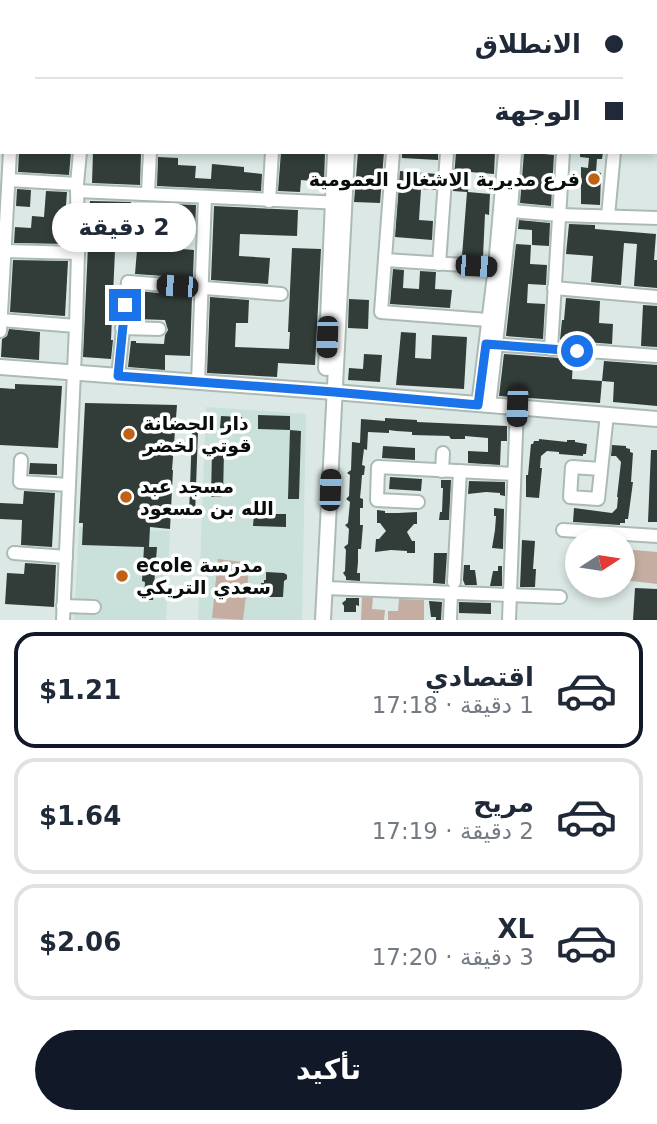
<!DOCTYPE html>
<html lang="ar">
<head>
<meta charset="utf-8">
<style>
	body { margin:0; font-family:"DejaVu Sans",Vazirmatn,sans-serif; background:#f2f2f3; color:#1f2937; direction:rtl; height:100vh; display:flex; flex-direction:column; font-size:26px; white-space:nowrap }
	* { box-sizing:border-box; margin:0 }
	p { font-size:23px; color:#747a83 }
	.icon { flex:none; width:38px; height:38px; fill:none; stroke:currentColor; stroke-width:2; stroke-linecap:round; stroke-linejoin:round }
	.map { position:relative; height:620px; overflow:hidden; direction:ltr }
	.sheet { display:flex; flex-direction:column; background:#fff; flex:1 }
	.sheet>* { flex:none }
	.hud { position:absolute; left:0px; top:0px; width:658px; height:154px; box-shadow:0 4px 10px #0003; direction:rtl; display:grid; align-content:center; height:154px; padding:0 35px; background:#fff }
	.needle { width:46px; rotate:78deg }
	.controls { position:absolute; left:565px; top:528px; display:grid; gap:14px }
	.controls a { display:grid; place-items:center; width:70px; height:70px; border-radius:50%; background:#fff; box-shadow:0 4px 10px #0003; font-size:35px }
	.end { position:absolute; width:32px; height:32px; margin:-16px; border:9px solid #1a73e8; background:#fff; box-shadow:0 0 0 4px #fff }
	.from { border-radius:50% }
	.bubble { position:absolute; height:49px; border-radius:24px; background:#fff; box-shadow:0 4px 10px #0003; font-size:23px; font-weight:700; line-height:49px; text-align:center; direction:rtl }
	.car { position:absolute; width:21px; height:42px; margin:-21px -10px; border-radius:9px; box-shadow:0 0 5px 2px #0007; background:linear-gradient(#222 24%,#8ab4d8 0 40%,#222 0 76%,#8ab4d8 0 86%,#222 0) }
	.hud b { display:flex; align-items:center; gap:24px; height:66px; font-size:26px }
	.hud b+b { border-top:2px solid #e0e1e3 }
	.hud i { width:18px; height:18px; background:#1f2937 }
	ul { padding:12px 0 0; list-style:none }
	li { display:flex; align-items:center; gap:21px; height:116px; margin:0 14px 10px; padding:0 21px; border:4px solid #e0e1e3; border-radius:21px }
	li div { flex:1 }
	li b { display:block; font-size:26px }
	li em { font-style:normal; font-weight:700 }
	li.active { border-color:#111827 }
	li>.icon { width:63px; height:63px; stroke-width:1.5 }
	.primary-button { display:flex; gap:14px; margin-top:auto; padding:14px 35px }
	.primary-button a { flex:1; height:80px; border-radius:42px; background:#111827; color:#fff; font-size:28px; font-weight:700; line-height:80px; text-align:center }
	.map>svg:first-child { display:block }
</style>
</head>
<body>
<div class="map">
<svg width="657" height="620" viewBox="0 0 657 620">
	<rect width="100%" height="100%" fill="#dbe8e5"/>
	<!-- built -->
	<g fill="#cae1db">
		<path d="M206,407L306,414L302,620H198Z"/>
		<path d="M79,527L170,531L166,620H74Z"/>
	</g>
	<!-- green -->
	<g fill="#c5aea1">
		<path d="M623,549L657,552V584L623,580Z"/>
		<path d="M218,559L250,563L243,620L212,618Z"/>
		<path d="M362,597H373L372,609L385,610L384,620H361Z"/>
		<path d="M399,599L424,600V620H388V611H398Z"/>
	</g>
	<!-- building -->
	<g fill="#323d3a">
		<path d="M19,152H71L69,175L18,172Z"/>
		<path d="M93,152H141L140,185L92,183Z"/>
		<path d="M281,152H325L324,182L301,180L300,192L278,191Z"/>
		<path d="M358,152H384L380,203L354,202Z"/>
		<path d="M402,152H438V160L402,158Z"/>
		<path d="M456,152H495L494,174L470,172L468,192L490,194L489,215L485,214L483,257L462,256L467,192L453,191Z"/>
		<path d="M524,152L554,155L551,206L520,203Z"/>
		<path d="M580,152H603L602,159H597L596,172L601,173L600,205L581,204V167L588,168L589,158L580,157Z"/>
		<path d="M158,157L178,158V165L196,166L195,178L211,179L212,164L244,167V172L262,174L261,191L157,186Z"/>
		<path d="M400,171L437,174L436,190L421,189L419,220L433,221L432,240L395,237Z"/>
		<path d="M17,189L31,190L30,207L16,206Z"/>
		<path d="M46,191L67,192L65,218L69,219L68,244L14,243L15,227L31,228L32,216L44,217Z"/>
		<path d="M90,201L131,202L130,229L116,228L111,340H113L111,359L83,357Z"/>
		<path d="M146,203L196,205L195,232H186V234L145,231Z"/>
		<path d="M214,206L298,210L297,236L240,234L239,256L270,258L268,284L211,280Z"/>
		<path d="M519,220L550,223L549,246L532,245V230L518,229Z"/>
		<path d="M569,224L595,225V229L656,234L654,260H657V288L634,286L637,244L624,243L621,285L591,282L593,256L566,254Z"/>
		<path d="M516,244L531,245L530,264L547,265L546,285L528,284L527,303L545,304L543,339L506,336Z"/>
		<path d="M169,248L194,250L193,278L135,274L137,250L169,252Z"/>
		<path d="M292,248L321,249L315,365L278,363L277,377L207,373L210,297L249,300L248,323H236L235,347L289,349L290,332H288Z"/>
		<path d="M13,260L68,261L65,316L10,312Z"/>
		<path d="M393,269L404,270L403,288L419,289L420,271L436,272L435,289L452,290L450,308L390,304Z"/>
		<path d="M137,291L192,296L190,356L165,355V370L128,367L131,341H136V343L164,344L165,335L168,330L165,320L136,319Z"/>
		<path d="M566,298L600,301L599,323L613,324L612,344L560,340L562,320H564Z"/>
		<path d="M349,299L369,300L368,329L348,328Z"/>
		<path d="M643,305L657,306V347L641,346Z"/>
		<path d="M9,329L40,332L39,360L1,357L2,339L7,336Z"/>
		<path d="M401,332L416,333L415,358L431,359L432,335L467,337L464,389L396,385Z"/>
		<path d="M364,354L382,355L380,382L348,380L349,368L363,369Z"/>
		<path d="M504,354L573,359L572,379L602,381L600,403L499,396Z"/>
		<path d="M604,361L657,365V406L613,402L614,382L602,381Z"/>
		<path d="M15,384L62,386L58,448L0,445V388L15,389Z"/>
		<path d="M85,403L177,405L172,470H173L170,529L150,527L149,547H157L153,600H144L145,582L142,581L144,547L82,545L83,523H79Z"/>
		<path d="M258,415L290,416V430L258,429Z"/>
		<path d="M221,416L242,417L241,428H220Z"/>
		<path d="M385,418L417,420V422L507,426V441H501L500,465L468,463V451L488,452V438L465,436V439H451L449,436L412,435V432L396,431L389,430V433L368,432L367,450L364,449L362,465L365,466L364,475H362L361,488L360,498L363,499V508H360V525H363L361,549H358V562L357,573H360V581L346,580V577L343,573L345,571L346,550L344,547L348,544L349,529L345,525L348,523L350,502L346,499L349,496L350,475L347,473L351,470L352,442L360,443L361,419L385,421Z"/>
		<path d="M290,430L301,431L299,499H288Z"/>
		<path d="M192,431H198L195,515H189Z"/>
		<path d="M539,439L567,442V440H575V442L587,444L586,454H583V456L559,454V452L547,451L541,456L540,468H542L539,498L526,497V475H528L531,444H533L534,441H539Z"/>
		<path d="M612,445L626,446V448L630,449V452L633,453L631,482H633L628,519H625V523H620V525L573,522L574,508L612,513L617,508L618,497H617L621,462L616,456H611Z"/>
		<path d="M383,446L415,448V460L382,458Z"/>
		<path d="M651,450H657V522H648Z"/>
		<path d="M212,451H224L223,497H211Z"/>
		<path d="M30,463L57,464V475L29,474Z"/>
		<path d="M390,477L422,479L421,491L389,489Z"/>
		<path d="M441,480H451L449,520H439L440,512H442L443,488H441Z"/>
		<path d="M469,481L505,482V496L500,495V493L486,492L468,494Z"/>
		<path d="M24,491L55,493L52,547L21,545L22,520L0,519V503L23,504Z"/>
		<path d="M494,508L504,509L503,549L492,548L495,530L496,516H494Z"/>
		<path d="M377,510L385,511V513H398L417,512V524H414L407,532L412,541H415V553H407V551L391,550L375,552L376,539H379L386,531L380,523H377Z"/>
		<path d="M254,514H286V527L253,526Z"/>
		<path d="M522,540L535,541L533,569H536L535,587H520Z"/>
		<path d="M434,553H447L445,584L433,583Z"/>
		<path d="M25,563L56,565L54,607L5,604L7,573L24,574Z"/>
		<path d="M464,565H470V570H475L477,585H465L463,580Z"/>
		<path d="M498,566H502V586H490L493,571H498Z"/>
		<path d="M266,572L284,573L287,575V579L284,581L283,597H268V590H261V583H264V580H266Z"/>
		<path d="M635,588L657,589V620H633Z"/>
		<path d="M346,598H359V606L356,605V612H344V606L342,603L346,600Z"/>
		<path d="M429,601L442,602L441,620H436V617H431Z"/>
		<path d="M459,602L491,603V614L459,613Z"/>
	</g>
	<g fill="none" stroke-linecap="round" stroke-linejoin="round">
		<!-- minor casing -->
		<g stroke="#acbab6" stroke-width="16">
			<g id="minor">
				<path d="M20,2V0"/>
				<path d="M89,2V0"/>
				<path d="M137,2V0L165,2"/>
				<path d="M233,2L234,0"/>
				<path d="M404,2V0"/>
				<path d="M462,2V0"/>
				<path d="M517,2V0"/>
				<path d="M526,2V0"/>
				<path d="M575,2V0"/>
				<path d="M626,2V0"/>
				<path d="M393,152L381,312L488,320"/>
				<path d="M9,180L77,184"/>
				<path d="M77,191L342,203"/>
				<path d="M148,193L150,152"/>
				<path d="M269,201L272,152"/>
				<path d="M511,211L559,215L657,218"/>
				<path d="M608,216L614,152"/>
				<path d="M4,251L78,253"/>
				<path d="M385,260L495,267"/>
				<path d="M439,264L447,152"/>
				<path d="M554,288L657,297"/>
				<path d="M1,320L76,326"/>
				<path d="M122,328L159,329"/>
				<path d="M0,331L10,152"/>
				<path d="M490,344L657,356"/>
				<path d="M551,349L563,152"/>
				<path d="M118,376L128,282L281,294"/>
				<path d="M198,382L205,197"/>
				<path d="M478,405L495,267L505,152"/>
				<path d="M489,406L511,211L515,152"/>
				<path d="M21,460L20,482L69,485"/>
				<path d="M601,469L572,467L570,497L598,499L607,414"/>
				<path d="M442,471L443,453"/>
				<path d="M418,502L377,500L378,467L514,474"/>
				<path d="M563,530L657,536"/>
				<path d="M14,553L66,557"/>
				<path d="M454,582L460,471"/>
				<path d="M325,588L560,597"/>
				<path d="M63,606L94,607"/>
				<path d="M63,620L76,326L78,253L77,184L80,152"/>
				<path d="M450,620L451,593"/>
				<path d="M509,620L517,406"/>
			</g>
		</g>
		<!-- major casing -->
		<g stroke="#acbab6" stroke-width="18">
			<g id="major">
				<path d="M344,2L345,0"/>
				<path d="M355,2V0"/>
				<path d="M0,367L334,392L657,419"/>
				<path d="M326,368L335,152"/>
				<path d="M323,620L347,152"/>
			</g>
		</g>
		<!-- minor -->
		<use href="#minor" stroke="#fff" stroke-width="12"/>
		<!-- major -->
		<use href="#major" stroke="#fff" stroke-width="14"/>
	</g>
	<g fill="none" stroke-linecap="round" stroke-linejoin="round">
		<!-- route -->
		<path stroke="#1a73e8" stroke-width="9" d="M125,305L118,376L334,392L478,405L486,344L577,351"/>
	</g>
	<!-- markers -->
	<g fill="#bf6216" stroke="#fff" stroke-width="2.5">
		<circle cx="594" cy="179" r="7"/>
		<circle cx="129" cy="434" r="7"/>
		<circle cx="126" cy="497" r="7"/>
		<circle cx="122" cy="576" r="7"/>
	</g>
	<g text-anchor="middle" stroke-width="7" stroke-linejoin="round" paint-order="stroke">
		<!-- poi labels -->
		<g font-size="19" font-weight="bold" fill="#090e0c" stroke="#fff" text-anchor="start">
			<text x="580" y="186" text-anchor="end">فرع مديرية الاشغال العمومية</text>
			<text x="143" y="430">دار الحضانة<tspan x="143" dy="22">قوتي لخضر</tspan></text>
			<text x="140" y="493">مسجد عبد<tspan x="140" dy="22">الله بن مسعود</tspan></text>
			<text x="136" y="572">ecole مدرسة<tspan x="136" dy="22">سعدي التريكي</tspan></text>
		</g>
	</g>
</svg>
<div class="controls">
<a><svg class="needle" viewBox="-14 -14 28 28"><path d="M0-13l5 13h-10z" fill="#e53935"/><path d="M0 13l5-13h-10z" fill="#747a83"/></svg></a>
</div>
<i class="end from" style="left:577px;top:351px"></i>
<i class="end" style="left:125px;top:305px"></i>
<div class="bubble" style="left:52px;top:203px;width:144px">2 دقيقة</div>
<i class="car" style="left:476px;top:266px;rotate:94deg"></i>
<i class="car" style="left:177px;top:286px;rotate:274deg"></i>
<i class="car" style="left:327px;top:337px;rotate:182deg"></i>
<i class="car" style="left:517px;top:406px;rotate:182deg"></i>
<i class="car" style="left:330px;top:490px;rotate:2deg"></i>
<div class="hud">
<b><i class="from"></i>الانطلاق</b>
<b><i></i>الوجهة</b>
</div>
</div>
<section class="sheet">
<ul>
<li class="active"><svg class="icon" aria-label="car" viewBox="0 0 24 24"><path d="M5 17H2v-5l4-1 3-4h7l3 4 3 1v5h-3M9 17h6M6 11h13"/><circle cx="7" cy="17" r="2"/><circle cx="17" cy="17" r="2"/></svg><div><b>اقتصادي</b><p>1 دقيقة · 17:18</p></div><em>$1.21</em></li>
<li><svg class="icon" aria-label="car" viewBox="0 0 24 24"><path d="M5 17H2v-5l4-1 3-4h7l3 4 3 1v5h-3M9 17h6M6 11h13"/><circle cx="7" cy="17" r="2"/><circle cx="17" cy="17" r="2"/></svg><div><b>مريح</b><p>2 دقيقة · 17:19</p></div><em>$1.64</em></li>
<li><svg class="icon" aria-label="car" viewBox="0 0 24 24"><path d="M5 17H2v-5l4-1 3-4h7l3 4 3 1v5h-3M9 17h6M6 11h13"/><circle cx="7" cy="17" r="2"/><circle cx="17" cy="17" r="2"/></svg><div><b>XL</b><p>3 دقيقة · 17:20</p></div><em>$2.06</em></li>
</ul>
<div class="primary-button"><a>تأكيد</a></div>
</section>
</body>
</html>
